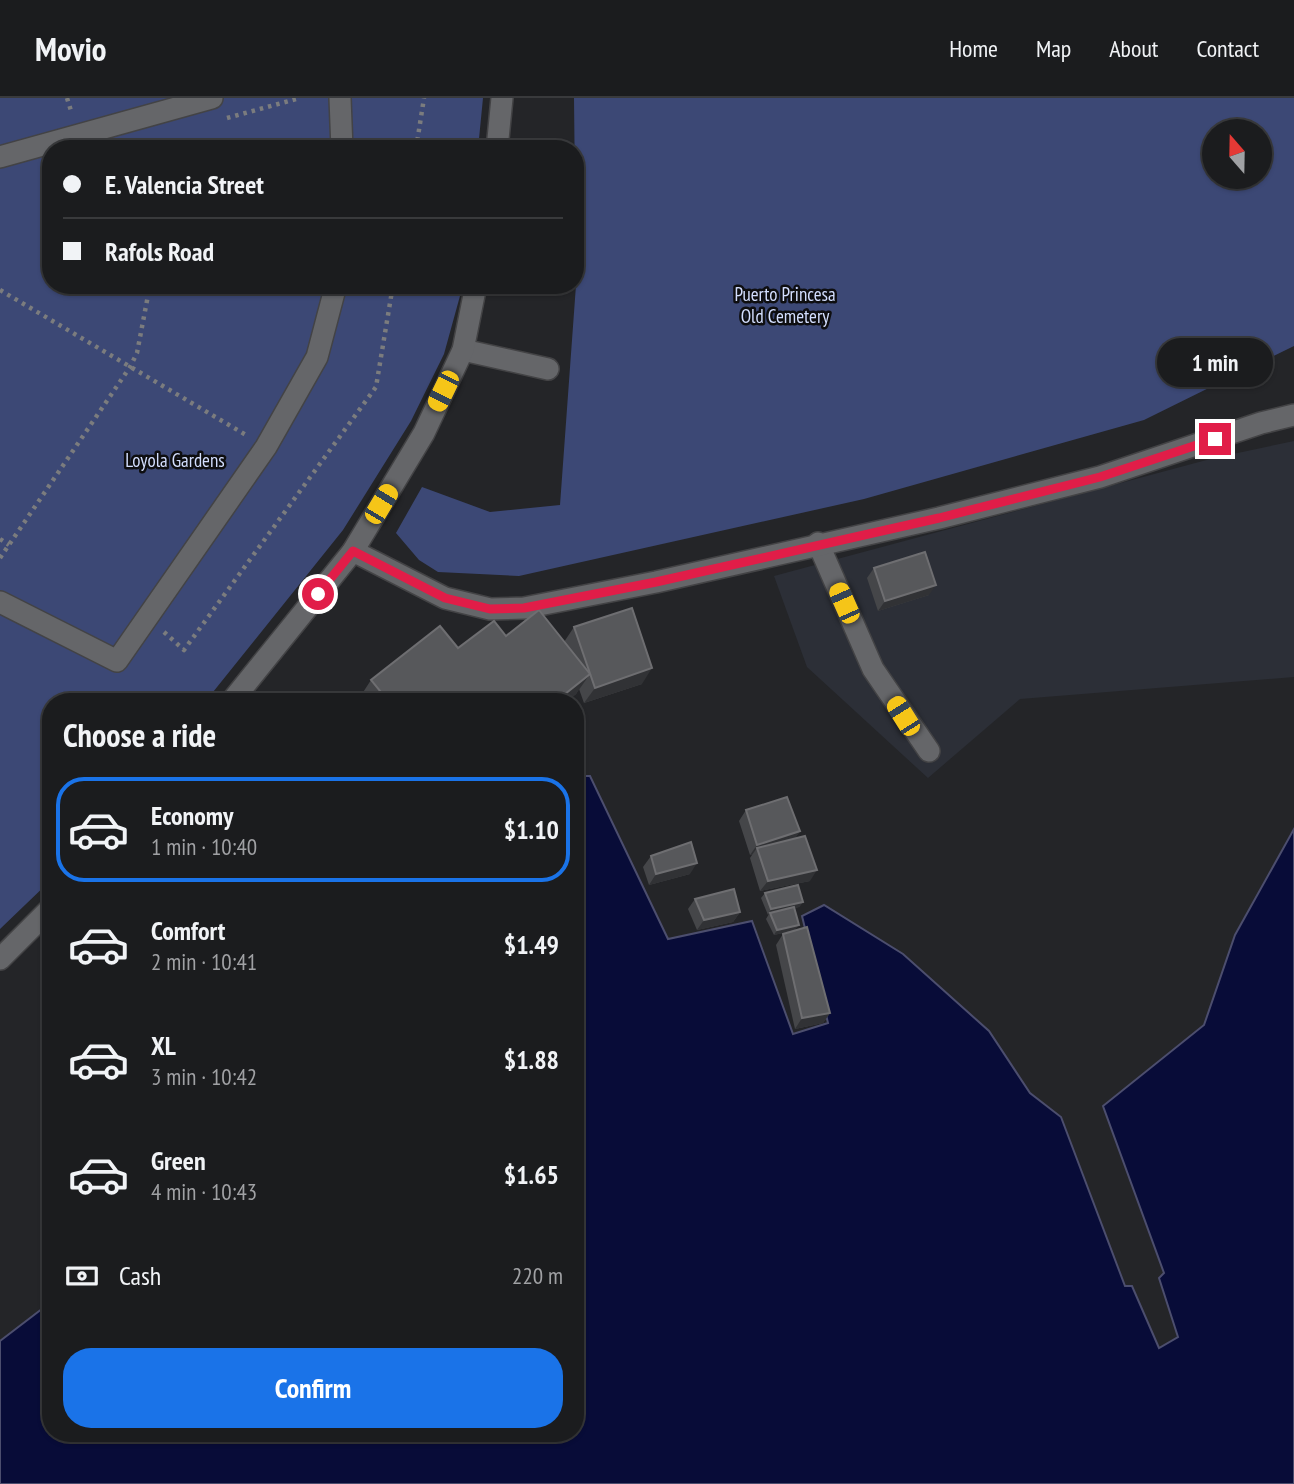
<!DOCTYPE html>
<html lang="en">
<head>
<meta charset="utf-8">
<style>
	body { margin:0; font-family:"PT Sans Narrow",sans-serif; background:#242527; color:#f1f3f6; height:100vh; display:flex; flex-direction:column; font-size:26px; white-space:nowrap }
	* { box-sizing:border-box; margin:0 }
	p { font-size:23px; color:#a0a1a4 }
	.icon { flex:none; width:38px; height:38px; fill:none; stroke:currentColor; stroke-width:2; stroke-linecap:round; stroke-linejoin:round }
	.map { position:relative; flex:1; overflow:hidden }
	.panel { position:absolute; left:42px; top:595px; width:542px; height:749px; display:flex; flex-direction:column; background:#1b1c1e; border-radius:28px; box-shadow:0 2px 5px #0004,0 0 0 2px #393a3c }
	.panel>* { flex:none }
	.guide { position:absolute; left:42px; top:42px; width:542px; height:154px; border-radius:28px; box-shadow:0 2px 5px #0004,0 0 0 2px #393a3c; display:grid; align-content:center; height:154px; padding:0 21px; background:#1b1c1e }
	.needle { width:46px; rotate:340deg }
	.controls { position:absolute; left:1202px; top:21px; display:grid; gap:14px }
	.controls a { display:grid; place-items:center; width:70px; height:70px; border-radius:50%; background:#1b1c1e; box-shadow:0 2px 5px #0004,0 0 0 2px #393a3c; font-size:35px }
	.end { position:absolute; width:32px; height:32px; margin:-16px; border:9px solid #e11d48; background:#fff; box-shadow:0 0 0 4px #fff }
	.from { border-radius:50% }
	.bubble { position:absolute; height:49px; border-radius:24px; background:#1b1c1e; box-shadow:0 2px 5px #0004,0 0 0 2px #393a3c; font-size:23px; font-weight:700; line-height:49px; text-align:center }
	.car { position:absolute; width:21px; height:42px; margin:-21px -10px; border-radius:9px; box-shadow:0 0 5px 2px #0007; background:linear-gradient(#f5c518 24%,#345 0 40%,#f5c518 0 76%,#345 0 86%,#f5c518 0) }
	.guide b { display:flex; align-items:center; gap:24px; height:66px; font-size:26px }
	.guide b+b { border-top:2px solid #393a3c }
	.guide i { width:18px; height:18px; background:#f1f3f6 }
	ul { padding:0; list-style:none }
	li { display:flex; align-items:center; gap:21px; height:105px; margin:0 14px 10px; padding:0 7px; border:4px solid transparent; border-radius:28px }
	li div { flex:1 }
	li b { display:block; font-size:26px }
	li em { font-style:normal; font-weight:700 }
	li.active { border-color:#1a73e8 }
	li>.icon { width:63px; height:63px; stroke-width:1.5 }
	h2 { padding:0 21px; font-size:32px; line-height:84px }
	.pay { display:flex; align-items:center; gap:18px; height:77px; padding:0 21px; font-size:26px }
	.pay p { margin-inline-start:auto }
	.primary-button { display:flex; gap:14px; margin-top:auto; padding:14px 21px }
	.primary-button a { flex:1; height:80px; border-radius:28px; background:#1a73e8; color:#fff; font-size:28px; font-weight:700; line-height:80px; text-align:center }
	header { display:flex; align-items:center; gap:42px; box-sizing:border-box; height:98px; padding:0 35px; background:#1b1c1e; border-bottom:2px solid #393a3c }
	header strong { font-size:33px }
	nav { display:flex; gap:38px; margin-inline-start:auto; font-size:24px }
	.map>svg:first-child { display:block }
</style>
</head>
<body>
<header>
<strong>Movio</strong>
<nav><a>Home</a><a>Map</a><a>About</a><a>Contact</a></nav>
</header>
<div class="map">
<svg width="1294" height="1386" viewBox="0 0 1294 1386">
	<rect width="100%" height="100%" fill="#242528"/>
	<!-- built -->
	<path fill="#2c2f37" d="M1294,343V579L1020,601L928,680L807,569L774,478L1214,360Z"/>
	<!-- green -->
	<g fill="#3c4875" fill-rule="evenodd">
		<path d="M0,0H483L478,51H51V187H463L444,256L411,323L343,432L205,604H51V782L0,831Z"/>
		<path d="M574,0H1294V248L1144,322L864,401L519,478L438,474L419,462L396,435L422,389L490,414L560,407L576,187ZM1214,33H1260V79H1214Z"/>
	</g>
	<!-- water -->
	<path fill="#080c38" stroke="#4c4e6e" stroke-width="2" d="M576,678H590L668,841L752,823L793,936L828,925L802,818L824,807L903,856L989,933L1030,995L1061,1019L1125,1188H1132L1159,1250L1178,1239L1159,1180L1164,1175L1103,1008L1204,927L1235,837L1294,731V1386H0V1243L51,1204V1335H576Z"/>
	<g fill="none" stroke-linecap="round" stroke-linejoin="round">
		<!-- minor casing -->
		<g stroke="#434345" stroke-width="24">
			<g id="minor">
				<path d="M340,0L342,51"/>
				<path d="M497,51L502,0"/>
				<path d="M0,59L212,0"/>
				<path d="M463,252L548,271"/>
				<path d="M818,445L873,571L929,653"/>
				<path d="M353,453L445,500L490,511L524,510L656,484L939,420L1100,379L1261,325L1294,317"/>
				<path d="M0,504L117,563L266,349L317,259L336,187"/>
				<path d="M231,604L353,453L424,335L463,252L476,187"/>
				<path d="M0,861L51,810"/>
			</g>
		</g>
		<!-- path -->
		<g stroke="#7b7c7e" stroke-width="4.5" stroke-dasharray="3.5 5" stroke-linecap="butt">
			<path d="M67,0L72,16"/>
			<path d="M227,20L300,0"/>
			<path d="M416,51L424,0"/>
			<path d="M0,192L246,337"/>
			<path d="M0,441L9,447"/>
			<path d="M0,460L130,269L137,255L150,187"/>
			<path d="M164,534L184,552L376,289L393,187"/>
		</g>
		<!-- minor -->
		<use href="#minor" stroke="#656669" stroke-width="21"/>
	</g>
	<!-- wall -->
	<g fill="#454649">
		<path d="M874,470L929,497L878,513L867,480Z"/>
		<path d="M574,529L642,586L584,605L579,591L576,596L566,604H359L358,602L371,582L458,550L506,538L564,544Z"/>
		<path d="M746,712L800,733L795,740L810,783L760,793L750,760L752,757H750L739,723Z"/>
		<path d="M651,758L690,776L649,787L643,769Z"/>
		<path d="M765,795L803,804L799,809L794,810L795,832L774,837L766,821L769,816L768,817L761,800Z"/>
		<path d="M695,801L740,814L733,824L697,832L688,811Z"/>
		<path d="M783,836L830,915L823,925L795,931L776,847Z"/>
		<path d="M51,862V876L45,871Z"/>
	</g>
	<!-- shaded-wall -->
	<g fill="#313235">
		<path d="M936,487L929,497L878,513L885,503Z"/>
		<path d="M652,570L642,586L584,605L595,590Z"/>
		<path d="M590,576L576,596L566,604H555Z"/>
		<path d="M800,733L793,744L757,750L752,757H750L757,747Z"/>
		<path d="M697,765L690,776L649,787L656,776Z"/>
		<path d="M817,772L810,783L760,793L768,783Z"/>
		<path d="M803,804L799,809L768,817L771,811Z"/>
		<path d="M740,814L733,824L697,832L704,822Z"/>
		<path d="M799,827L795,832L774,837L777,832Z"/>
		<path d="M830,915L823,925L795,931L802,920Z"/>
	</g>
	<!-- building -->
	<g fill="#57585b" stroke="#6e6e71" stroke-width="2">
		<path d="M925,454L936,487L885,503L874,470Z"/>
		<path d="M632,510L652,570L595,590L574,529Z"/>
		<path d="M539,512L590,576L555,604H389L371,582L440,528L458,550L494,523L506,538Z"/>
		<path d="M787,699L800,733L757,747L746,712Z"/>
		<path d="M805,738L817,772L768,783L757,750Z"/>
		<path d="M691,744L697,765L656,776L651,758Z"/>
		<path d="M798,787L803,804L771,811L765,795Z"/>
		<path d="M734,791L740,814L704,822L695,801Z"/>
		<path d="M794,809L799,827L777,832L770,815Z"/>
		<path d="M807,829L830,915L802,920L783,836Z"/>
	</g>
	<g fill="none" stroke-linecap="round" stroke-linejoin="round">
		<!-- route -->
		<path stroke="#e11d48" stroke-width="9" d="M318,496L353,453L445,500L490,511L524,510L656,484L939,420L1100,379L1215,341"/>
	</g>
	<g text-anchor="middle" stroke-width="5" stroke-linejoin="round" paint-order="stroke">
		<!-- park labels -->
		<g font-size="19" fill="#d3defe" stroke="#0e0e10">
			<text x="785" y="203">Puerto Princesa<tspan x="785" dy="22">Old Cemetery</tspan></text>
			<text x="175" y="369">Loyola Gardens</text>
		</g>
	</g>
</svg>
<div class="controls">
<a><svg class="needle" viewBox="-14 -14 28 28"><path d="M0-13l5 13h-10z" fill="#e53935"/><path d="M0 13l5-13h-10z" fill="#a0a1a4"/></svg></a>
</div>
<i class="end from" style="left:318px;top:496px"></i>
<i class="end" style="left:1215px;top:341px"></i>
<div class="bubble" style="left:1157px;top:240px;width:116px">1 min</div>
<i class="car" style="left:443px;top:293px;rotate:206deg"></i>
<i class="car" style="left:381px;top:406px;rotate:31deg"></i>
<i class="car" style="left:844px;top:505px;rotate:336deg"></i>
<i class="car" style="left:903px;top:618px;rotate:328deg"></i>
<div class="guide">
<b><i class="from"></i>E. Valencia Street</b>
<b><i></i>Rafols Road</b>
</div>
<section class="panel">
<h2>Choose a ride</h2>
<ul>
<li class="active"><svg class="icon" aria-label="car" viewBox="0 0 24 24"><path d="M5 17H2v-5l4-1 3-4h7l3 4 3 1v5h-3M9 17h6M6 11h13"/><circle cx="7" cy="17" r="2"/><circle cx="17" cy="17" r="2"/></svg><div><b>Economy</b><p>1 min · 10:40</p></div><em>$1.10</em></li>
<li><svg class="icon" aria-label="car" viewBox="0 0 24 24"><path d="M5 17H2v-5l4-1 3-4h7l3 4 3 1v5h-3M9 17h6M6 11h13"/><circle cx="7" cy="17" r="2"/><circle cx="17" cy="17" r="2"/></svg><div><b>Comfort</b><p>2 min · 10:41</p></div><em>$1.49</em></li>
<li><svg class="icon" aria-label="car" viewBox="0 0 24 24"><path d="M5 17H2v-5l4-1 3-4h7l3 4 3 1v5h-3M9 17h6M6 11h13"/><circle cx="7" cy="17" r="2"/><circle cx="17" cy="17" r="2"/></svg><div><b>XL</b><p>3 min · 10:42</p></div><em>$1.88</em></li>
<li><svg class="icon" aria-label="car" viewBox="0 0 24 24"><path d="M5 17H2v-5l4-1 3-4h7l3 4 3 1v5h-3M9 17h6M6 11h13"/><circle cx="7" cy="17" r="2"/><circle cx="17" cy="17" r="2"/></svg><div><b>Green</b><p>4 min · 10:43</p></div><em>$1.65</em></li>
</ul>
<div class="pay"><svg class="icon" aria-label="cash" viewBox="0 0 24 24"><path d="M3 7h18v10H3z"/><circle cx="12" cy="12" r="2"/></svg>Cash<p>220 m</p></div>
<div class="primary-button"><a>Confirm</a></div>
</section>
</div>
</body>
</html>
